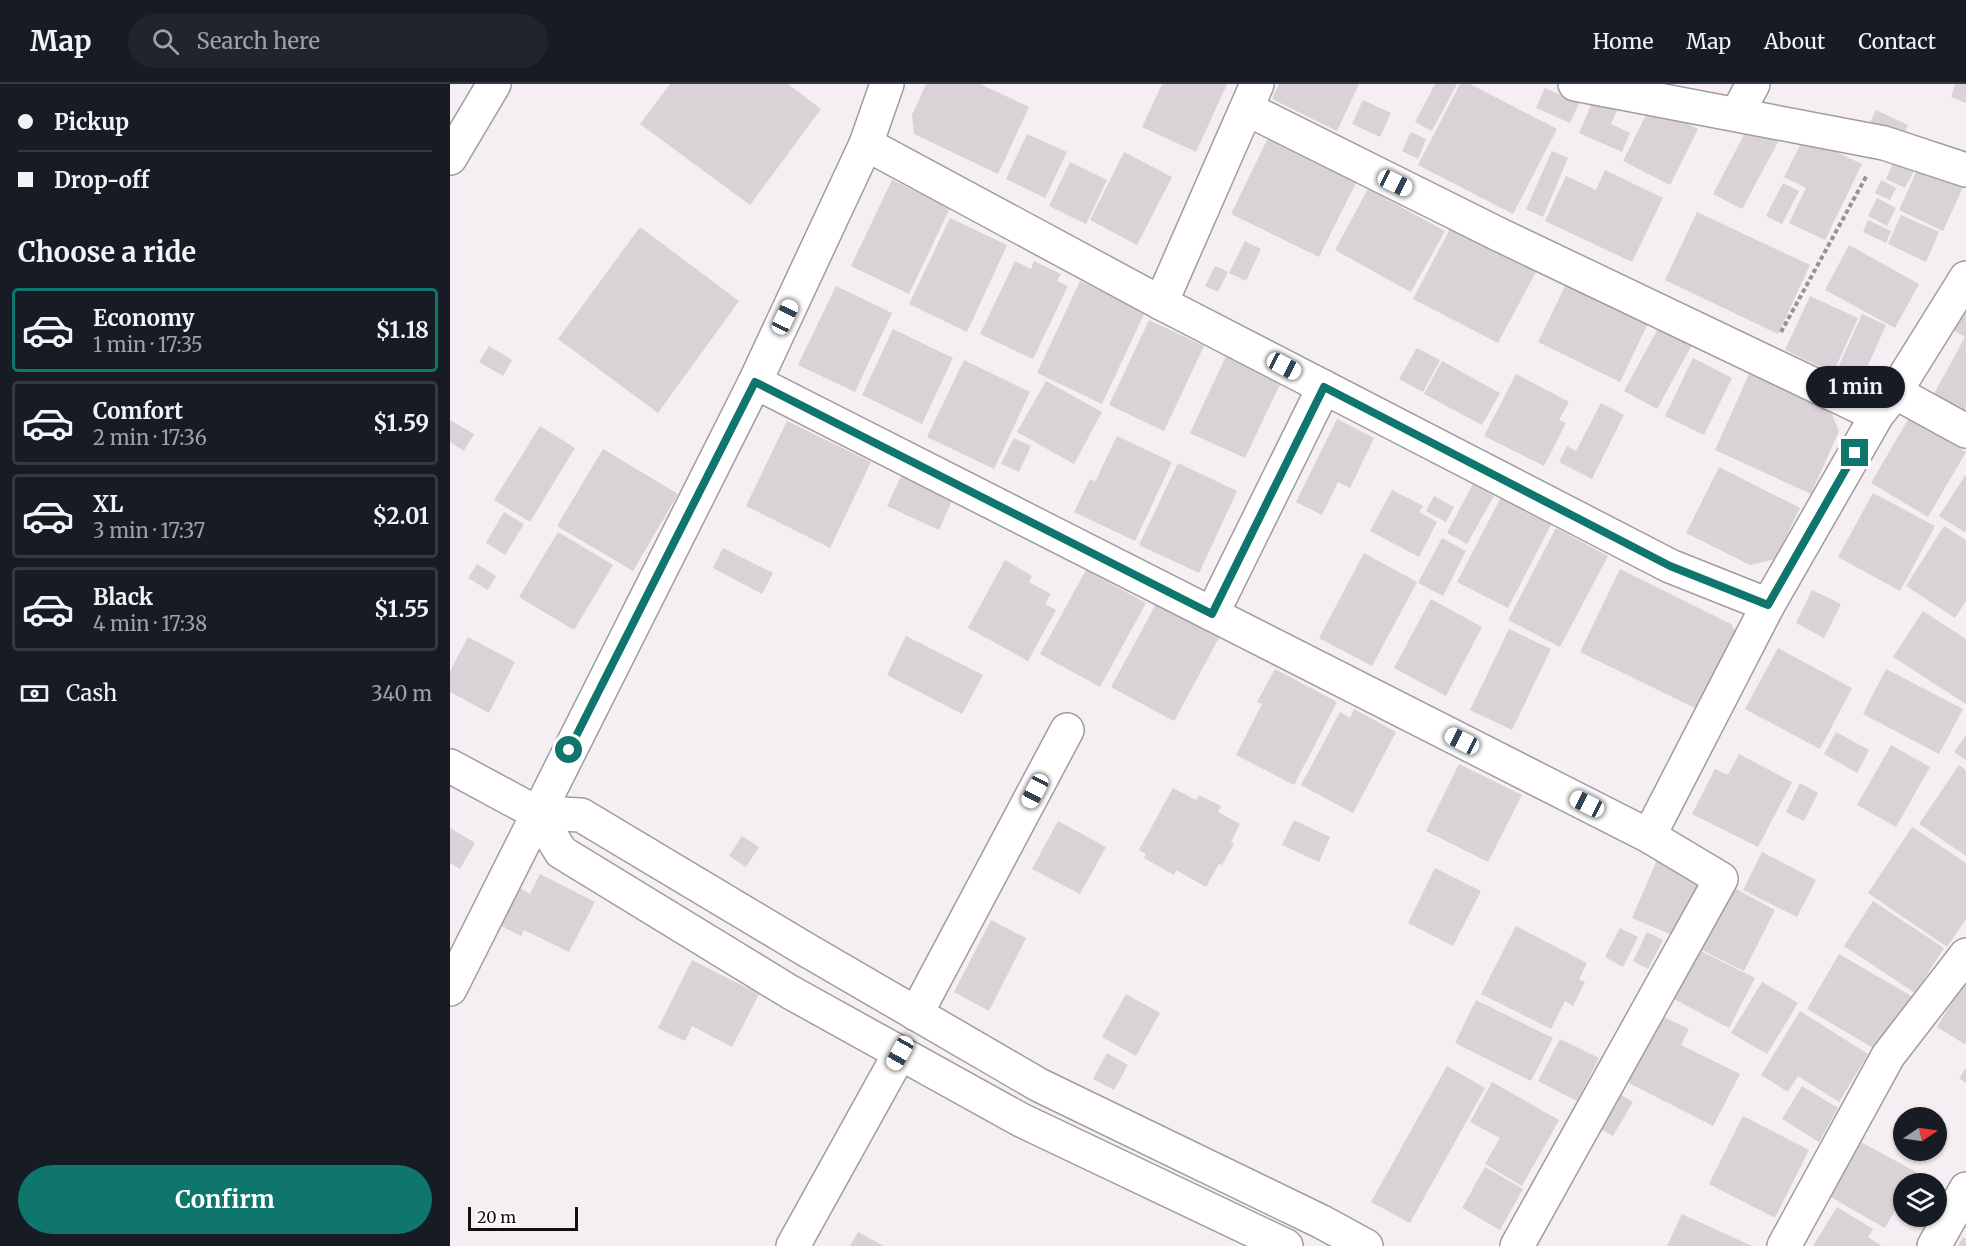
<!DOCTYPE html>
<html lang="en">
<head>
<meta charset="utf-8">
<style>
	body { margin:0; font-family:Merriweather,serif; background:#20242c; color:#f1f3f6; height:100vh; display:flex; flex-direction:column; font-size:22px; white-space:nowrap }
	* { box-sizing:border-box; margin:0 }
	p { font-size:20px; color:#9ea1a6 }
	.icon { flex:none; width:33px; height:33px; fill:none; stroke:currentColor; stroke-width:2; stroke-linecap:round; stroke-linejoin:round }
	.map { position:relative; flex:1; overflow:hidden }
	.panel { display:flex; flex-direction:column; background:#171b24; width:450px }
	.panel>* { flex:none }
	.top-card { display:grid; align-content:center; height:132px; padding:0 18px; background:#171b24 }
	.needle { width:39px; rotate:77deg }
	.fabs { position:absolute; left:1443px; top:1023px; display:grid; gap:12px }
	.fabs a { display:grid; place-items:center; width:54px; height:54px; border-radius:50%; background:#171b24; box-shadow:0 2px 4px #0004; font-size:30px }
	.scale { position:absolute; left:18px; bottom:15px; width:110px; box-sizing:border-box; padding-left:6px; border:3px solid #110f10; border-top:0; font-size:16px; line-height:21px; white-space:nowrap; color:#110f10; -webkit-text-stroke:4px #fffdfe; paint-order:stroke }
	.end { position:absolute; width:27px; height:27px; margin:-14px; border:8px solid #0f766e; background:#fff; box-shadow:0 0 0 3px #fff }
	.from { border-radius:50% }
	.bubble { position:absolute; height:42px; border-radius:21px; background:#171b24; box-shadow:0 2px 4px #0004; font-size:20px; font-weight:700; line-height:42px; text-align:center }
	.car { position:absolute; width:18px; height:36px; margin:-18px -9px; border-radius:8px; box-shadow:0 0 4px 2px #0007; background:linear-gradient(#fff 24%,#345 0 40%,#fff 0 76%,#345 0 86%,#fff 0) }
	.top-card b { display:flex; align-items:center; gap:21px; height:57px; font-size:22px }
	.top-card b+b { border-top:2px solid #363941 }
	.top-card i { width:15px; height:15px; background:#f1f3f6 }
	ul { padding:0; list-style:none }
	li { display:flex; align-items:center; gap:18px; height:84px; margin:0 12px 9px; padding:0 6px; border:3px solid #363941; border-radius:6px }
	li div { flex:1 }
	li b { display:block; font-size:22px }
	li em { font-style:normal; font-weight:700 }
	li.current { border-color:#0f766e }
	li>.icon { width:54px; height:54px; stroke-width:1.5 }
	h2 { padding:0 18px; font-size:27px; line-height:72px }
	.pay { display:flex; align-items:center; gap:15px; height:66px; padding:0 18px; font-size:22px }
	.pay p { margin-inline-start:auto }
	.action { display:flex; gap:12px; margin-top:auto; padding:12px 18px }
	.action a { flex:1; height:69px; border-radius:36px; background:#0f766e; color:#fff; font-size:24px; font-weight:700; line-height:69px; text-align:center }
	header { display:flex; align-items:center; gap:36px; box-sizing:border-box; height:84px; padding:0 30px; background:#171b24; border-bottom:2px solid #363941 }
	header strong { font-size:28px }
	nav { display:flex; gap:33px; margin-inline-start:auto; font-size:21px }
	.search { width:420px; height:54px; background:#20242c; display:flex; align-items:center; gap:15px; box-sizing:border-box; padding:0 21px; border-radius:33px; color:#9ea1a6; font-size:22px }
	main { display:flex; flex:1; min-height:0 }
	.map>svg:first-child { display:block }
</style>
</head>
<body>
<header>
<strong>Map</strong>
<div class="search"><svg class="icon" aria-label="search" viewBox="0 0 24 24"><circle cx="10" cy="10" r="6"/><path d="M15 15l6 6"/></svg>Search here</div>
<nav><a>Home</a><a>Map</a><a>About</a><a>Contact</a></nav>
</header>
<main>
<section class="panel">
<div class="top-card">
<b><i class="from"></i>Pickup</b>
<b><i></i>Drop-off</b>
</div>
<h2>Choose a ride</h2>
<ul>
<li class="current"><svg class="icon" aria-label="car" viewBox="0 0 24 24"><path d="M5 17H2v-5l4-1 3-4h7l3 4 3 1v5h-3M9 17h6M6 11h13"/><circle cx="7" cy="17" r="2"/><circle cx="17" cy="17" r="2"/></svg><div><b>Economy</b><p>1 min · 17:35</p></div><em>$1.18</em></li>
<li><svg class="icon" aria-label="car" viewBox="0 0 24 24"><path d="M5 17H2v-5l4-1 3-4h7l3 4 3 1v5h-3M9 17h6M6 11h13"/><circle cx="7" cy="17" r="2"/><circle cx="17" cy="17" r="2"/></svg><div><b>Comfort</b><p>2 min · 17:36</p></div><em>$1.59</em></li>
<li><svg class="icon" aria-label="car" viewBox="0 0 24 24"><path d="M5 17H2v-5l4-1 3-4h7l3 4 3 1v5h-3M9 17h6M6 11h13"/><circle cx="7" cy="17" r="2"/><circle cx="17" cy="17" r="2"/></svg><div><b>XL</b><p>3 min · 17:37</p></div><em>$2.01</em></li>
<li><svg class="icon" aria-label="car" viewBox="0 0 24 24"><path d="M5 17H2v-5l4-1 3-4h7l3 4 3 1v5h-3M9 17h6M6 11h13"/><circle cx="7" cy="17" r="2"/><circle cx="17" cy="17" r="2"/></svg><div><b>Black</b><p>4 min · 17:38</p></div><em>$1.55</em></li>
</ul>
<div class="pay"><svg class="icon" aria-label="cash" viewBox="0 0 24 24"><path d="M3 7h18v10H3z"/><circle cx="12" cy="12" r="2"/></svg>Cash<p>340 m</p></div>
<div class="action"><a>Confirm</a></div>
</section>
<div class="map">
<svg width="1516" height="1162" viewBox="0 0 1516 1162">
	<rect width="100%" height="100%" fill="#f5eef3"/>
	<!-- building -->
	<g fill="#d9d2d7">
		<path d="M220,0H338L371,25L300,121L190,40Z"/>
		<path d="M476,0H530L579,23L548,90L464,50L462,31Z"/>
		<path d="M712,0H777L746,68L692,43Z"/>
		<path d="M829,0H909L887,47L822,15Z"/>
		<path d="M985,0H1007L982,47L965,38Z"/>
		<path d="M1010,0H1020L1107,45L1063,130L968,81Z"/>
		<path d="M1505,0H1516V19L1501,13Z"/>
		<path d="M1095,4L1129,19L1120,39L1086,24Z"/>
		<path d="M1145,12L1169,22L1161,40L1180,49L1172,68L1129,49Z"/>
		<path d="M913,16L941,29L930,53L902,40Z"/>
		<path d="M1201,21L1248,45L1220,101L1173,77Z"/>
		<path d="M1426,26L1458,41L1449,62L1416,47Z"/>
		<path d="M1298,43L1328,58L1292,125L1263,110Z"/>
		<path d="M961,48L976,55L968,75L952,67Z"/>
		<path d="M577,50L617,68L595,114L556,95Z"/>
		<path d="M819,52L908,95L869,173L781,130Z"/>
		<path d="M1354,53L1412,80L1375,156L1339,139L1356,104L1334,93Z"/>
		<path d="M1102,67L1118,74L1093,133L1076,125Z"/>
		<path d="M674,68L722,93L687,161L640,136Z"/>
		<path d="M1447,71L1467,81L1455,104L1436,95Z"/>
		<path d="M1471,77L1516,97L1493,147L1449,126Z"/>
		<path d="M620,78L657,96L636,140L599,122Z"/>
		<path d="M1155,86L1213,114L1182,178L1095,137L1116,92L1146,106Z"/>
		<path d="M442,96L500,124L459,210L401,182Z"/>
		<path d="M1431,96L1446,104L1440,116L1425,109Z"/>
		<path d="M1333,99L1349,107L1332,140L1316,132Z"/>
		<path d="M918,105L995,147L961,208L885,166Z"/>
		<path d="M1427,114L1446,124L1437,142L1418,132Z"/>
		<path d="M1247,128L1360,181L1328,250L1215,196Z"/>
		<path d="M1451,131L1489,148L1476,178L1438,160Z"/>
		<path d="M500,134L557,161L517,248L459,220Z"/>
		<path d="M1418,136L1441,147L1436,159L1413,148Z"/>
		<path d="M1003,139L1088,184L1048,259L963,215Z"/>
		<path d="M190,143L289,217L208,329L108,255Z"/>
		<path d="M795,157L811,165L796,197L779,189Z"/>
		<path d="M1399,161L1469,200L1445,244L1375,206Z"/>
		<path d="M565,177L581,185L584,177L611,190L607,197L618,202L583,275L530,250Z"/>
		<path d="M765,182L778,188L768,208L755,202Z"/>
		<path d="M1119,194L1201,233L1170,298L1088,258Z"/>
		<path d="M630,197L695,228L652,320L587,289Z"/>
		<path d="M386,202L442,229L405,308L348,281Z"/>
		<path d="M1360,212L1408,234L1383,289L1335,266Z"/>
		<path d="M1516,215V328L1484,310L1515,253L1501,245Z"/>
		<path d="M1412,230L1436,241L1411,297L1387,286Z"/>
		<path d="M699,236L754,262L714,347L659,321Z"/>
		<path d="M1211,239L1244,257L1207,325L1174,307Z"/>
		<path d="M443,245L503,274L472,340L412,311Z"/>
		<path d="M39,262L62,276L53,292L29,278Z"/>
		<path d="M967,264L990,276L973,308L949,295Z"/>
		<path d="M776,272L831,298L795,374L740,349Z"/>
		<path d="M1243,274L1282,294L1254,351L1215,332Z"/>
		<path d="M514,276L580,308L544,385L477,353Z"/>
		<path d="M992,277L1050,309L1032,341L974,310Z"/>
		<path d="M1066,290L1119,318L1109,336L1116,339L1094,382L1034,352Z"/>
		<path d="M1299,290L1381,328L1389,347L1361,410L1265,366Z"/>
		<path d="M596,297L652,328L624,380L567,348Z"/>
		<path d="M1151,319L1174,331L1142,395L1109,378L1117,362L1126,367Z"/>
		<path d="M1459,334L1516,368L1478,433L1421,399Z"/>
		<path d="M887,335L924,354L900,404L888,398L872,431L846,418Z"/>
		<path d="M0,336L24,350L14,367L0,358Z"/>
		<path d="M337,337L421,378L380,464L296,422Z"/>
		<path d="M90,342L125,364L80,438L44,416Z"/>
		<path d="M667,352L722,378L685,457L624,428L640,395L645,398Z"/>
		<path d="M564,354L581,362L569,388L551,380Z"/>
		<path d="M153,365L228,410L183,487L107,442Z"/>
		<path d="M728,379L787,407L749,489L689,461Z"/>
		<path d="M1269,383L1350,424L1325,475L1300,481L1236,449Z"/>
		<path d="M454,386L505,410L489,446L437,422Z"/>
		<path d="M1516,390V449L1489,432Z"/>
		<path d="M1023,400L1044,412L1017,460L997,449Z"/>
		<path d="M942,406L973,422L969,428L987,438L969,473L920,447Z"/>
		<path d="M1423,409L1485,442L1450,507L1388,473Z"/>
		<path d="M984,412L1004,423L996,438L976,427Z"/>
		<path d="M1051,413L1102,439L1058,524L1007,498Z"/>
		<path d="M54,428L74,440L55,471L36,459Z"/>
		<path d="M1494,442L1516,456V517L1505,534L1456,502Z"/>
		<path d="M1106,444L1158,472L1110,563L1058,536Z"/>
		<path d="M108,448L163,481L124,546L69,513Z"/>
		<path d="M992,454L1016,467L993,512L968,499Z"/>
		<path d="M273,464L323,489L312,510L263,484Z"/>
		<path d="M914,469L967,498L922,582L869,554Z"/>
		<path d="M555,476L582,492L579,498L601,510L595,520L606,526L578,577L518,544Z"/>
		<path d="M27,480L46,492L38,506L18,494Z"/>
		<path d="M1170,485L1281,540L1288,551L1251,627L1130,568Z"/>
		<path d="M636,486L696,519L650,603L590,570Z"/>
		<path d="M1362,506L1391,520L1374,554L1346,539Z"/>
		<path d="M981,515L1032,543L996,612L944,584Z"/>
		<path d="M706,520L769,554L724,637L661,603Z"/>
		<path d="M1473,527L1516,555V620L1443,573Z"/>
		<path d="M1059,545L1101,565L1062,646L1020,626Z"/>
		<path d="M456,552L533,591L512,630L437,591Z"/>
		<path d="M18,553L65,578L39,629L0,608V587Z"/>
		<path d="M1328,564L1402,604L1370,665L1295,625Z"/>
		<path d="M825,585L887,618L844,701L786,671L812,620L807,618Z"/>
		<path d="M1436,585L1513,625L1489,670L1413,630Z"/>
		<path d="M904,625L946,648L903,729L851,701L890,628L900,634Z"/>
		<path d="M1386,648L1419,666L1407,689L1374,670Z"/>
		<path d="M1516,651V676L1504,668Z"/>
		<path d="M1441,661L1480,683L1446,743L1407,721Z"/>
		<path d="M1289,670L1342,698L1308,763L1242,730L1265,685L1278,691Z"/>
		<path d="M1009,680L1072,711L1038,778L976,747Z"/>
		<path d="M1509,681L1516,686V772L1469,740Z"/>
		<path d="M1350,699L1368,709L1354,737L1336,728Z"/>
		<path d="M723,704L746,716L749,711L771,722L768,728L790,740L781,758L784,760L772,781L769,780L756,803L726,786L724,791L694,774L696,770L689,766Z"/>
		<path d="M844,736L880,753L869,778L832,761Z"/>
		<path d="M608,737L656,763L630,810L582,785Z"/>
		<path d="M1462,743L1516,779V835L1497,863L1418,809Z"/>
		<path d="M0,744L25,759L10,785L0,779Z"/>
		<path d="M292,752L309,763L296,783L279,772Z"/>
		<path d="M1312,768L1366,796L1347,833L1293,806Z"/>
		<path d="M1207,776L1252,795L1227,853L1182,834Z"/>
		<path d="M985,784L1031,807L1003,862L958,839Z"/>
		<path d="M90,790L145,818L119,868L74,846L71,852L49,841L68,803L80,810Z"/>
		<path d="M1282,803L1325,826L1294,887L1250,865Z"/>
		<path d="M1423,817L1494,864L1465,909L1394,862Z"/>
		<path d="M541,836L576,854L539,927L504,908Z"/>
		<path d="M1066,842L1137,879L1129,895L1135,898L1123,922L1115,917L1101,945L1031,910Z"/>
		<path d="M1170,844L1188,853L1173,883L1155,873Z"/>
		<path d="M1197,848L1213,856L1198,885L1183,877Z"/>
		<path d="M1245,864L1305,894L1279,944L1220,913Z"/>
		<path d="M1389,870L1463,913L1430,968L1357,925Z"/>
		<path d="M242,876L309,910L282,963L242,942L235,957L208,944Z"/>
		<path d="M1516,895V961L1487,943Z"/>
		<path d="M1312,898L1348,919L1317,970L1281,949Z"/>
		<path d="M676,910L710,929L686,972L652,953Z"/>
		<path d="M1026,916L1103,954L1081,997L1005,959Z"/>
		<path d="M1350,927L1418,970L1389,1018L1348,992L1338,1008L1311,991Z"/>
		<path d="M1210,931L1239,945L1231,961L1290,990L1263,1042L1177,998Z"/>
		<path d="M1110,955L1149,974L1127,1017L1088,997Z"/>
		<path d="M657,969L678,981L664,1006L643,995Z"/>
		<path d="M997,982L1035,1004L960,1139L921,1118Z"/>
		<path d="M1516,984V999L1509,994Z"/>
		<path d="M1042,998L1109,1036L1072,1102L1035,1080L1050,1054L1020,1038Z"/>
		<path d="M1352,1002L1388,1024L1369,1058L1332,1035Z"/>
		<path d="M1161,1005L1183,1018L1163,1052L1142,1040Z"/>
		<path d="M1293,1032L1359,1066L1325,1134L1259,1100Z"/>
		<path d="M1409,1057L1466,1088L1459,1100H1454V1110L1435,1144L1379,1112Z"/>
		<path d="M1035,1083L1073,1105L1050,1146L1012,1124Z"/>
		<path d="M1387,1123L1423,1145L1418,1153L1432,1162H1363Z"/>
		<path d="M1232,1130L1302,1162H1217Z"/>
		<path d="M408,1148L434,1162H400Z"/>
		<path d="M1513,1153L1516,1155V1162H1508Z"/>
	</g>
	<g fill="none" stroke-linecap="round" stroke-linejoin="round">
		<!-- minor casing -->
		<g stroke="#a29ba0" stroke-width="36">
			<g id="minor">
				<path d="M1125,0L1434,59L1516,86"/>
				<path d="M797,25L1050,151L1427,331"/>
				<path d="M1287,30L1303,0"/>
				<path d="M416,60L711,219L1220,482L1318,521"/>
				<path d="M0,74L44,0"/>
				<path d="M711,219L807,0"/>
				<path d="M305,298L1199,752L1271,795L1067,1162"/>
				<path d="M1445,308L1516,347"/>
				<path d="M762,530L874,303"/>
				<path d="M0,682L87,729L131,731L355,865L589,1001L872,1138L916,1162"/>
				<path d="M87,729L111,768L340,908L571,1036L836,1162"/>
				<path d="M1199,752L1318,521L1427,331L1445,308L1516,194"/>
				<path d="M0,905L305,298L416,60L437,0"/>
				<path d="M466,930L617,646"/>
				<path d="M343,1162L450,969"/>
				<path d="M1334,1162L1438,972L1516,871"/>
				<path d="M1484,1162L1516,1105"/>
			</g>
		</g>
		<!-- path -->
		<path stroke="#979295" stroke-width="4" stroke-dasharray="4.5 3" stroke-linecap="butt" d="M1331,248L1417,91"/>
		<!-- minor -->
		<use href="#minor" stroke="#fff" stroke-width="33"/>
	</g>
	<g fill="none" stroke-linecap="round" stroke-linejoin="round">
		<!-- route -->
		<path stroke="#0f766e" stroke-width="8" d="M119,666L305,298L762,530L874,303L1220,482L1318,521L1405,369"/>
	</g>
</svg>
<div class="fabs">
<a><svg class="needle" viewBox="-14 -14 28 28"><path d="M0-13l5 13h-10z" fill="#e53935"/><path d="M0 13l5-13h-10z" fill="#9ea1a6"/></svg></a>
<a><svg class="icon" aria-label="layers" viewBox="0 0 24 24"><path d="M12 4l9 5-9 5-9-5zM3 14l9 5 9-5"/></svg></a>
</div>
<div class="scale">20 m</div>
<i class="end from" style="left:119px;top:666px"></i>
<i class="end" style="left:1405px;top:369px"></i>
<div class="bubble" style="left:1356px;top:282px;width:99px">1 min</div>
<i class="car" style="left:945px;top:99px;rotate:116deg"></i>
<i class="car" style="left:335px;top:233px;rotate:25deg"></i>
<i class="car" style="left:834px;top:282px;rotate:118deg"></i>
<i class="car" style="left:1012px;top:657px;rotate:297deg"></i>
<i class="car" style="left:585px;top:707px;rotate:208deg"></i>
<i class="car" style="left:1137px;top:720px;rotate:297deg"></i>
<i class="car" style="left:450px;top:969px;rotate:209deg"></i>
</div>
</main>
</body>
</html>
